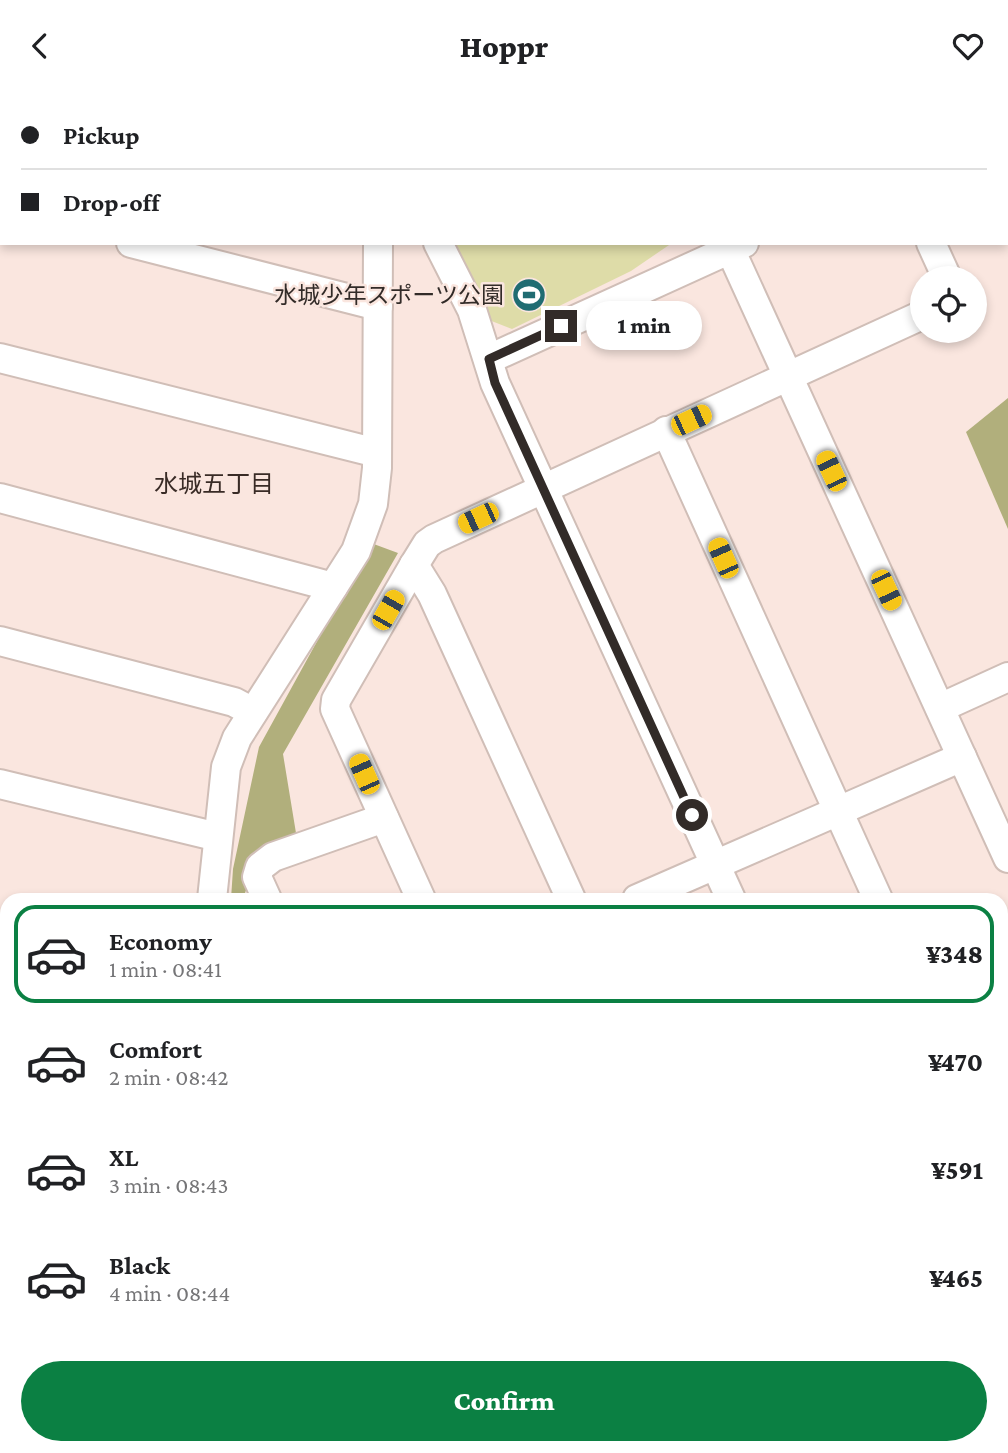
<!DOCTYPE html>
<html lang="en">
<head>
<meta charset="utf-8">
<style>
	body { margin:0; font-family:"Crimson Pro","Noto Sans JP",serif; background:#f2f2f2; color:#202124; height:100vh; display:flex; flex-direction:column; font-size:26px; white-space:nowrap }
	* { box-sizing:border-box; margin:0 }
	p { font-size:23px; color:#757577 }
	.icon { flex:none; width:38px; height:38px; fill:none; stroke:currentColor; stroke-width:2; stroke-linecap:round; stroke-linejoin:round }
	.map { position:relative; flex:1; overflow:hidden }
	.sheet { position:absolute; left:0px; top:802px; width:1008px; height:562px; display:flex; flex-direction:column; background:#fff; border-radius:21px 21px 0 0; box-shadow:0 4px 10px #0003 }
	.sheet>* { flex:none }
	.guide { position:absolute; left:0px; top:0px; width:1008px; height:154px; box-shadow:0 4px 10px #0003; display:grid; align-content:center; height:154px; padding:0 21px; background:#fff }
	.controls { position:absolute; left:910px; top:175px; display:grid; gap:14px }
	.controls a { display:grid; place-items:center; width:77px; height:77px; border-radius:50%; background:#fff; box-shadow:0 4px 10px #0003; font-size:35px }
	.end { position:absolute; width:32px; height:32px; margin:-16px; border:9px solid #322b28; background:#fff; box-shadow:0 0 0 4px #fff }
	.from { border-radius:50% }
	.bubble { position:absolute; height:49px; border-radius:24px; background:#fff; box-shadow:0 4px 10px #0003; font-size:23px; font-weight:800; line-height:49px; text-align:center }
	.car { position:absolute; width:21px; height:42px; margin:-21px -10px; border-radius:9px; box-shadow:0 0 5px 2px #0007; background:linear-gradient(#f5c518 24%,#345 0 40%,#f5c518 0 76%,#345 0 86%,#f5c518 0) }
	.guide b { display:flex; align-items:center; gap:24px; height:66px; font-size:26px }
	.guide b+b { border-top:2px solid #e0e0e0 }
	.guide i { width:18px; height:18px; background:#202124 }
	ul { padding:12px 0 0; list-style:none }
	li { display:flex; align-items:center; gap:21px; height:98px; margin:0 14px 10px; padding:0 7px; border:4px solid transparent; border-radius:21px }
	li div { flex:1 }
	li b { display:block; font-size:26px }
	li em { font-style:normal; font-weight:800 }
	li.selected { border-color:#0b8043 }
	li>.icon { width:63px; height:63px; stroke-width:1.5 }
	.button { display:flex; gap:14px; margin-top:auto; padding:14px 21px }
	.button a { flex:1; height:80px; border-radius:42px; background:#0b8043; color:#fff; font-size:28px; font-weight:800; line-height:80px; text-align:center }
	header { display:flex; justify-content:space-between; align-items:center; height:91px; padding:0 21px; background:#fff; font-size:32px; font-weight:800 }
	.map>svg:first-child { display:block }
</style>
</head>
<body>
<header><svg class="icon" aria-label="back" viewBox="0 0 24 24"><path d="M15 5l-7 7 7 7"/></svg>Hoppr<svg class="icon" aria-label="heart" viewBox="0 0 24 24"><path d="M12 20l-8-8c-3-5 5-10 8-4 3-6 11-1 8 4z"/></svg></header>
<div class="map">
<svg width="1008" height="1362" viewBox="0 0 1008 1362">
	<rect width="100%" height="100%" fill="#fae6df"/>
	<!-- green -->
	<g fill="#dedca8">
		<path d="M412,0H664L665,2H412Z"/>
		<path d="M454,152H672L631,180L512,238L489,229Z"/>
	</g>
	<!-- forest -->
	<g fill="#b1af7c">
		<path d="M681,0H1008V139L1006,2Z"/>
		<path d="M1008,307V438L966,341Z"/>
		<path d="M371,452L398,462L283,663L296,742L259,762L245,802L248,808H231L233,778L259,656Z"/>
		<path d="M0,1035L7,1037V1081L0,1090Z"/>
		<path d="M447,1356H545L541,1362H448Z"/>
	</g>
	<!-- water -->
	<path fill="#d1a4c5" d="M7,1081V1318L0,1303V1090Z"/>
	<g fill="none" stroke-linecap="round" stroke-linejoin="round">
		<!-- street casing -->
		<g stroke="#d0beb7" stroke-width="32">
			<g id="street">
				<path d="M91,0L99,2"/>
				<path d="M379,2V0"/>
				<path d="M0,22L2,0"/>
				<path d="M0,119H2"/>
				<path d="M131,152L378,215"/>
				<path d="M438,152L472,219L495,292L731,808"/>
				<path d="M931,152L947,187"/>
				<path d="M730,158L1008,767"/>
				<path d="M0,267L377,362"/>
				<path d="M489,268L744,152"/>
				<path d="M666,340L878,808"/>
				<path d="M0,407L333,496"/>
				<path d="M414,474L432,503L571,808"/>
				<path d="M0,550L234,611L253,621"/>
				<path d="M940,617L1008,586"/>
				<path d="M0,693L218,746"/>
				<path d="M212,808L226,676L237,647L356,460L373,413L377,377L378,152"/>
				<path d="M267,808L257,786L260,776L273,766L384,727"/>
				<path d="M421,808L335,618L336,609L414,474L427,453L434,448L922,224"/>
				<path d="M637,808L962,666"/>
				<path d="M0,838L7,839"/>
				<path d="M0,978L7,979"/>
				<path d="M1001,1080L1008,1095"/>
				<path d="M1001,1263L1008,1259"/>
				<path d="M673,1356L676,1362"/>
				<path d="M820,1356L823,1362"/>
				<path d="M984,1356L989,1362"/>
				<path d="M572,1362L576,1356"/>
			</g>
		</g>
		<!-- street -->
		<use href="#street" stroke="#fff" stroke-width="28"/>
	</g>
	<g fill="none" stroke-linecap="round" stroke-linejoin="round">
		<!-- route -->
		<path stroke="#322b28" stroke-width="9" d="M561,235L489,268L495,292L692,724"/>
	</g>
	<!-- icons -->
	<defs>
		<g id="stadium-disc" transform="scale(1.75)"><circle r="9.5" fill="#206c72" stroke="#fae6df"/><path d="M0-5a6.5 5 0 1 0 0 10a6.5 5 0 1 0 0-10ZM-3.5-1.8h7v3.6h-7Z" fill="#fff"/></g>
	</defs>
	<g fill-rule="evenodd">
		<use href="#stadium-disc" x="529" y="204"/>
	</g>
	<g text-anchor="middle" stroke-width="5" stroke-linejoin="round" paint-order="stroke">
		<!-- poi labels -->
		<g font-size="23" fill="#322b28" stroke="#fae6df" text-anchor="end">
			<text x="504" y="212">水城少年スポーツ公園</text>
		</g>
		<!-- neighbourhood labels -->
		<g font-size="24" fill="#392b26" stroke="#fae6df">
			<text x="214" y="401">水城五丁目</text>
		</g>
	</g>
</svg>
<div class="controls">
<a><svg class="icon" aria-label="locate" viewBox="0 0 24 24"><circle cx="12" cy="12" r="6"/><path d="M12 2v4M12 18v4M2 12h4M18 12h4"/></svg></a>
</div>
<i class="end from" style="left:692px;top:724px"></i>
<i class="end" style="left:561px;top:235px"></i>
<div class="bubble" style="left:586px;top:210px;width:116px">1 min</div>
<i class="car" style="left:691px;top:329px;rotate:65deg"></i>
<i class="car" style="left:831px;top:380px;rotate:335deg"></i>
<i class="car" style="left:478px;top:427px;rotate:245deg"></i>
<i class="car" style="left:723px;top:467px;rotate:336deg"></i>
<i class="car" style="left:886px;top:499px;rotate:155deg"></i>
<i class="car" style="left:388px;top:519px;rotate:30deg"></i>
<i class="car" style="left:364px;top:683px;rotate:336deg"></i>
<div class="guide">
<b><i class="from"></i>Pickup</b>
<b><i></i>Drop-off</b>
</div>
<section class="sheet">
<ul>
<li class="selected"><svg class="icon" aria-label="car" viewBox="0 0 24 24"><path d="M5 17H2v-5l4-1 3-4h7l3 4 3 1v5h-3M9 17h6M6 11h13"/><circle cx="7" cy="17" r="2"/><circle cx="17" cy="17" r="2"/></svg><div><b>Economy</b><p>1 min · 08:41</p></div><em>¥348</em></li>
<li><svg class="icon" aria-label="car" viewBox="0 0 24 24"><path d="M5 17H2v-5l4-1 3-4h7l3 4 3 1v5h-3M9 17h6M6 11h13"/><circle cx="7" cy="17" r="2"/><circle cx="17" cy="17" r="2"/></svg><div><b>Comfort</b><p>2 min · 08:42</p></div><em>¥470</em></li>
<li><svg class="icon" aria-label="car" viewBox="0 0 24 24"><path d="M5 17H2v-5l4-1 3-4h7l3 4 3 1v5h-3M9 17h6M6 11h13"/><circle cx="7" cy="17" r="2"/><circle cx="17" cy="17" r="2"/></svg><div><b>XL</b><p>3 min · 08:43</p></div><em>¥591</em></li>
<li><svg class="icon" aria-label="car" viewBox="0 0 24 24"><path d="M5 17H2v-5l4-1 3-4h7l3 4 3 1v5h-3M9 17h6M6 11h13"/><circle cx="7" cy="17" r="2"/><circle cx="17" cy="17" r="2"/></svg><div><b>Black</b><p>4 min · 08:44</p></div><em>¥465</em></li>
</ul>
<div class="button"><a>Confirm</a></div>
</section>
</div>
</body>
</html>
